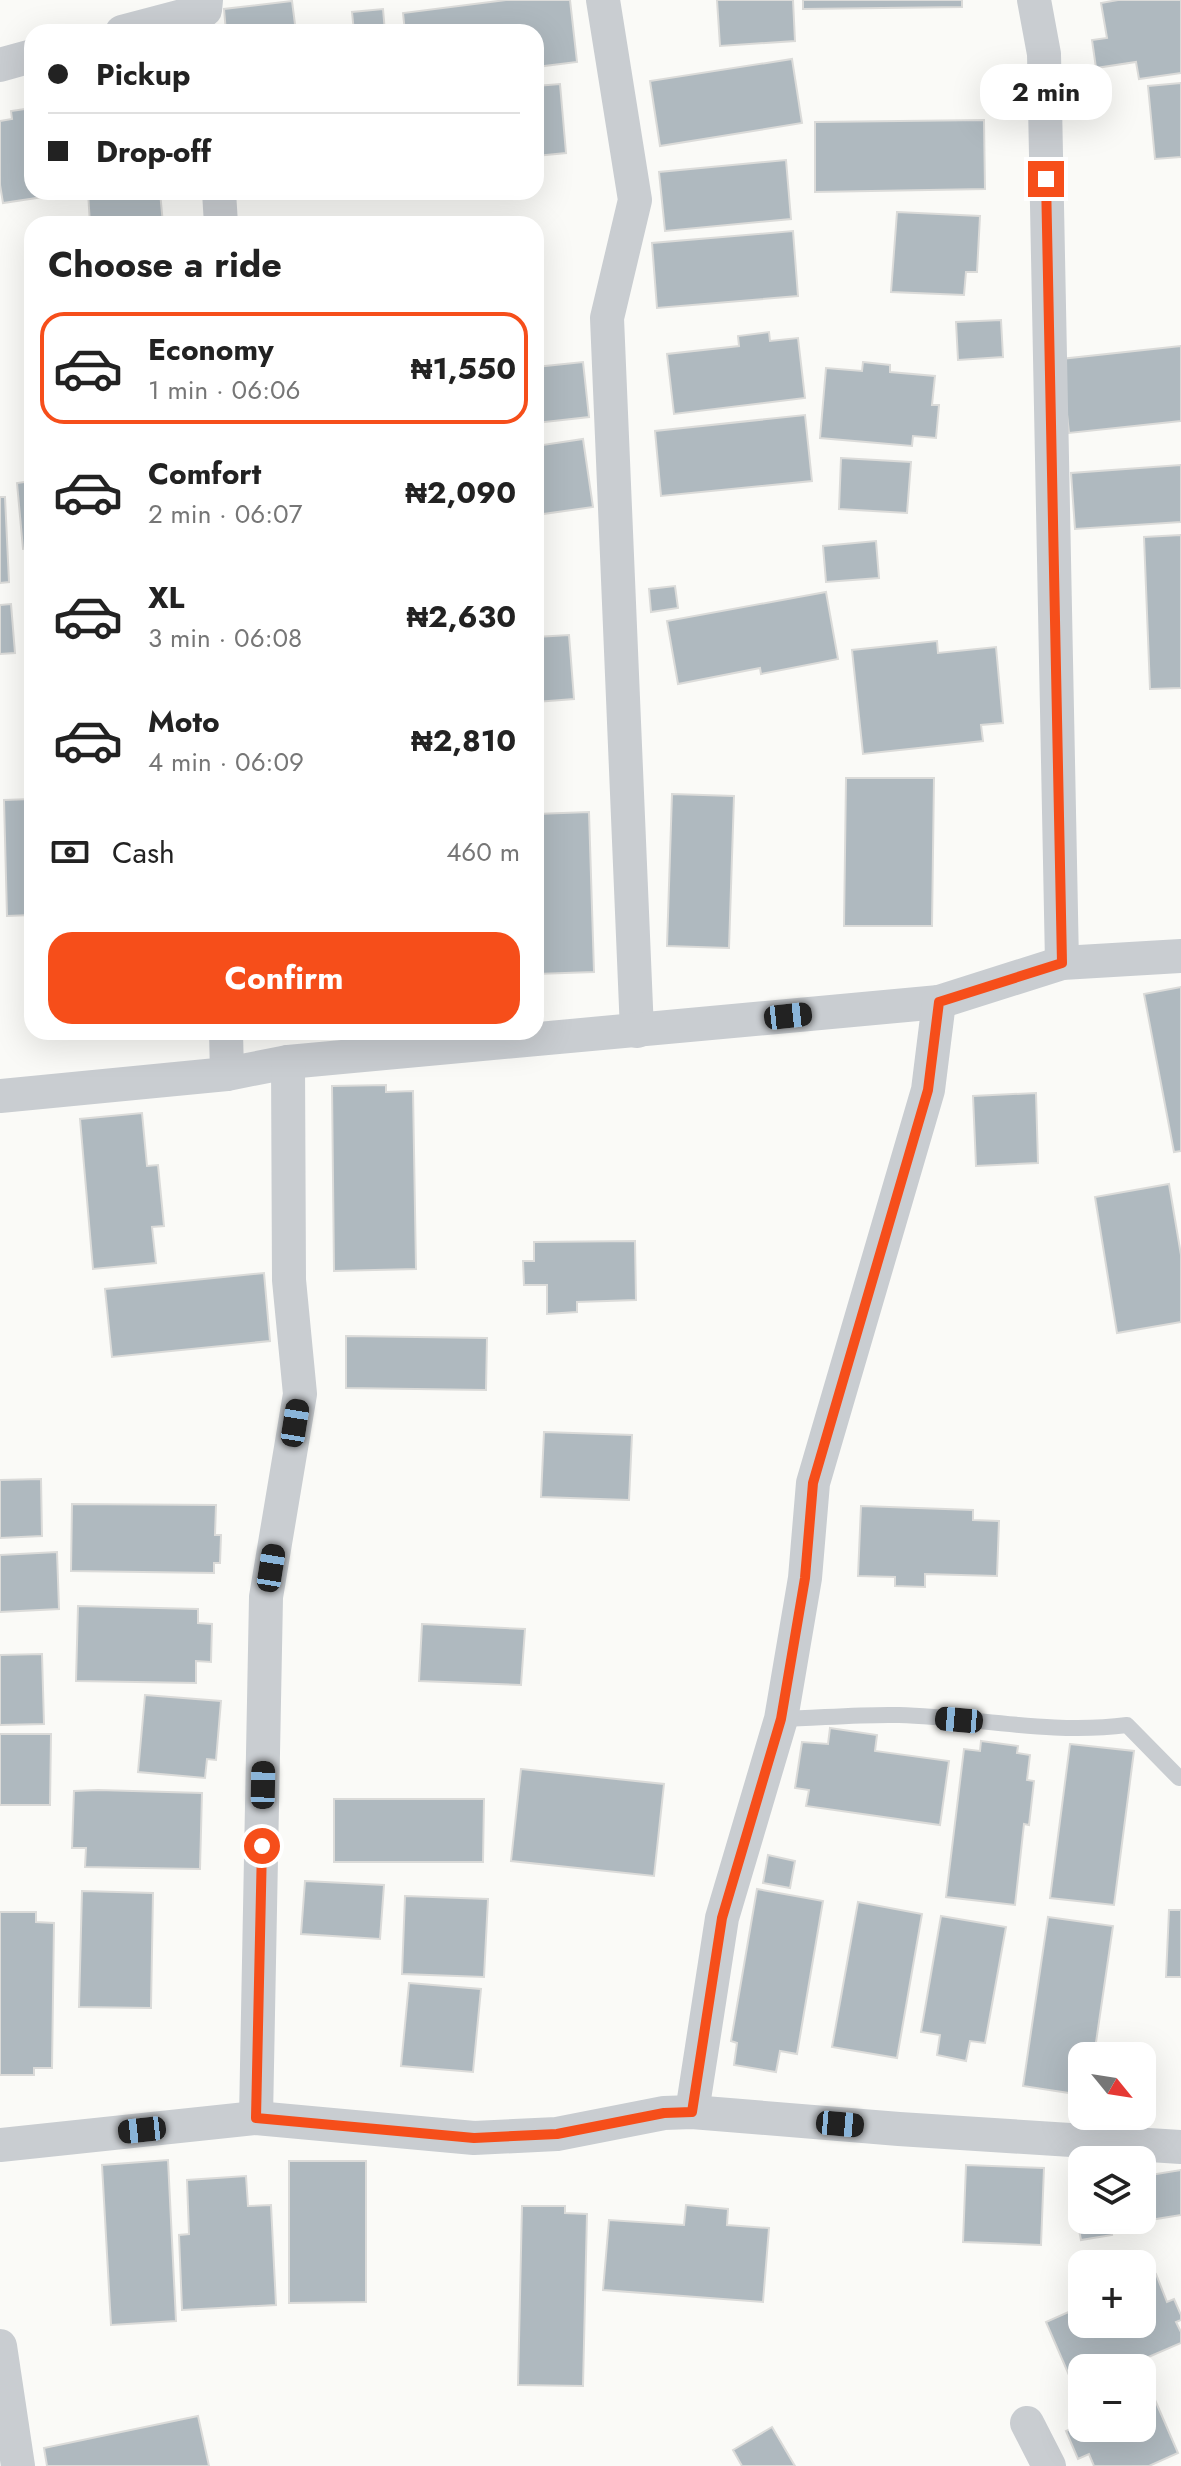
<!DOCTYPE html>
<html lang="en">
<head>
<meta charset="utf-8">
<style>
	body { margin:0; font-family:Jost,sans-serif; background:#f2f2f2; color:#222; height:100vh; display:flex; flex-direction:column; font-size:30px; white-space:nowrap }
	* { box-sizing:border-box; margin:0 }
	p { font-size:26px; color:#767676 }
	.icon { flex:none; width:44px; height:44px; fill:none; stroke:currentColor; stroke-width:2; stroke-linecap:round; stroke-linejoin:round }
	.map { position:relative; flex:1; overflow:hidden }
	.details { position:absolute; left:24px; top:216px; width:520px; height:824px; display:flex; flex-direction:column; background:#fff; border-radius:24px; box-shadow:0 8px 32px #0002 }
	.details>* { flex:none }
	.guide { position:absolute; left:24px; top:24px; width:520px; height:176px; border-radius:24px; box-shadow:0 8px 32px #0002; display:grid; align-content:center; height:176px; padding:0 24px; background:#fff }
	.needle { width:52px; rotate:120deg }
	.tools { position:absolute; left:1068px; top:2042px; display:grid; gap:16px }
	.tools a { display:grid; place-items:center; width:88px; height:88px; border-radius:16px; background:#fff; box-shadow:0 8px 32px #0002; font-size:40px }
	.end { position:absolute; width:36px; height:36px; margin:-18px; border:10px solid #f64e1a; background:#fff; box-shadow:0 0 0 4px #fff }
	.from { border-radius:50% }
	.bubble { position:absolute; height:56px; border-radius:24px; background:#fff; box-shadow:0 8px 32px #0002; font-size:26px; font-weight:700; line-height:56px; text-align:center }
	.car { position:absolute; width:24px; height:48px; margin:-24px -12px; border-radius:10px; box-shadow:0 0 6px 2px #0007; background:linear-gradient(#222 24%,#8ab4d8 0 40%,#222 0 76%,#8ab4d8 0 86%,#222 0) }
	.guide b { display:flex; align-items:center; gap:28px; height:76px; font-size:30px }
	.guide b+b { border-top:2px solid #e0e0e0 }
	.guide i { width:20px; height:20px; background:#222 }
	ul { padding:0; list-style:none }
	li { display:flex; align-items:center; gap:24px; height:112px; margin:0 16px 12px; padding:0 8px; border:4px solid transparent; border-radius:24px }
	li div { flex:1 }
	li b { display:block; font-size:30px }
	li em { font-style:normal; font-weight:700 }
	li.current { border-color:#f64e1a }
	li>.icon { width:72px; height:72px; stroke-width:1.5 }
	h2 { padding:0 24px; font-size:36px; line-height:96px }
	.pay { display:flex; align-items:center; gap:20px; height:88px; padding:0 24px; font-size:30px }
	.pay p { margin-inline-start:auto }
	.primary-button { display:flex; gap:16px; margin-top:auto; padding:16px 24px }
	.primary-button a { flex:1; height:92px; border-radius:24px; background:#f64e1a; color:#fff; font-size:32px; font-weight:700; line-height:92px; text-align:center }
	.map>svg:first-child { display:block }
</style>
</head>
<body>
<div class="map">
<svg width="1181" height="2466" viewBox="0 0 1181 2466">
	<rect width="100%" height="100%" fill="#fafaf7"/>
	<!-- building -->
	<g fill="#afb9bf" stroke="#dbdbd9" stroke-width="2">
		<path d="M506,0H570L577,62L536,67V32H405L403,13Z"/>
		<path d="M717,0H793L795,41L720,46Z"/>
		<path d="M803,0H962V7L803,9Z"/>
		<path d="M1181,0V73L1139,79L1136,62L1096,68L1092,40L1107,38L1101,3L1118,0Z"/>
		<path d="M292,1L296,32H226L224,9Z"/>
		<path d="M383,9L385,32H354L352,12Z"/>
		<path d="M792,59L802,123L660,146L650,81Z"/>
		<path d="M1181,83V157L1155,159L1148,86Z"/>
		<path d="M560,84L566,153L536,156V86Z"/>
		<path d="M32,108V192L63,194L3,203L0,185V121L12,119L11,111Z"/>
		<path d="M984,120L985,189L815,192V122Z"/>
		<path d="M786,160L791,219L665,231L659,172Z"/>
		<path d="M88,192H160L163,224H90Z"/>
		<path d="M897,212L980,216L977,272H966L964,295L891,292Z"/>
		<path d="M793,231L798,296L657,308L652,243Z"/>
		<path d="M1001,320L1003,357L958,360L956,322Z"/>
		<path d="M769,332L770,341L798,338L805,398L674,414L667,354L739,346L738,336Z"/>
		<path d="M1181,346V421L1069,433L1061,359Z"/>
		<path d="M583,362L589,417L536,423V367Z"/>
		<path d="M863,362L890,365V372L935,376L932,405H939L936,438L913,436L912,446L820,438L826,368L862,371Z"/>
		<path d="M805,415L812,481L661,496L655,431Z"/>
		<path d="M583,439L593,507L536,515V446Z"/>
		<path d="M841,458L911,462L907,513L839,509Z"/>
		<path d="M1181,465V522L1075,529L1071,473Z"/>
		<path d="M32,481V548L23,549L17,483Z"/>
		<path d="M0,497H5L9,582L0,583Z"/>
		<path d="M1181,535V688L1150,689L1144,537Z"/>
		<path d="M876,541L879,578L826,582L823,546Z"/>
		<path d="M675,586L678,608L651,612L649,589Z"/>
		<path d="M826,592L838,659L761,674L760,668L678,684L667,621Z"/>
		<path d="M11,604L15,653L0,654V605Z"/>
		<path d="M569,635L574,699L536,702V637Z"/>
		<path d="M937,641L938,653L996,647L1003,723L981,725L983,741L863,754L852,650Z"/>
		<path d="M846,778H934L932,926H844Z"/>
		<path d="M672,794L734,796L729,948L667,946Z"/>
		<path d="M32,799V915L7,916L4,800Z"/>
		<path d="M589,812L594,972L536,974V814Z"/>
		<path d="M1181,987V1151L1174,1152L1144,994Z"/>
		<path d="M386,1085V1092L413,1091L416,1269L334,1271L332,1086Z"/>
		<path d="M1036,1093L1038,1163L976,1166L973,1096Z"/>
		<path d="M142,1113L147,1166L158,1165L164,1226L152,1227L156,1263L93,1269L80,1119Z"/>
		<path d="M1169,1184L1181,1255V1322L1117,1333L1095,1197Z"/>
		<path d="M635,1241L636,1300L577,1302V1312L547,1314V1285H524L523,1261H534V1242Z"/>
		<path d="M264,1273L270,1341L112,1357L105,1289Z"/>
		<path d="M346,1336L487,1338L486,1390L346,1388Z"/>
		<path d="M544,1432L632,1435L629,1500L541,1497Z"/>
		<path d="M41,1479L42,1536L0,1538V1480Z"/>
		<path d="M72,1504L216,1505L215,1535H221L220,1563H214V1573L71,1571Z"/>
		<path d="M861,1506L973,1510V1520L999,1521L997,1576L925,1574V1587L895,1586V1577L858,1576Z"/>
		<path d="M57,1552L59,1609L0,1612V1555Z"/>
		<path d="M78,1606L198,1609V1623L212,1624L211,1662L196,1661V1683L76,1681Z"/>
		<path d="M422,1624L525,1629L521,1685L419,1681Z"/>
		<path d="M42,1654L44,1724L0,1725V1655Z"/>
		<path d="M145,1695L221,1701L216,1760L207,1759L205,1778L138,1772Z"/>
		<path d="M830,1728L877,1735L875,1751L949,1761L940,1825L806,1806L809,1790L795,1788L802,1742L828,1744Z"/>
		<path d="M0,1734H51L50,1805H0Z"/>
		<path d="M981,1741L1018,1746L1017,1753L1030,1755L1027,1780L1034,1781L1029,1825L1024,1824L1015,1905L946,1897L964,1749L980,1751Z"/>
		<path d="M1070,1744L1134,1751L1114,1905L1050,1898Z"/>
		<path d="M521,1769L664,1784L654,1876L511,1861Z"/>
		<path d="M98,1790L202,1793L200,1869L85,1867L86,1848H72L74,1791Z"/>
		<path d="M334,1799H484L483,1862H334Z"/>
		<path d="M768,1855L795,1861L790,1888L763,1883Z"/>
		<path d="M305,1881L384,1885L380,1939L301,1934Z"/>
		<path d="M757,1889L823,1901L797,2054L780,2051L776,2072L734,2065L737,2043L731,2041Z"/>
		<path d="M82,1891L153,1893L151,2008L79,2007Z"/>
		<path d="M405,1896L488,1899L484,1977L402,1974Z"/>
		<path d="M858,1902L922,1914L897,2058L832,2047Z"/>
		<path d="M1169,1910H1181V1977H1166Z"/>
		<path d="M0,1912H36V1922L54,1923L52,2068H34V2075H0Z"/>
		<path d="M941,1916L1006,1927L985,2043L970,2041L966,2061L937,2055L940,2035L921,2032Z"/>
		<path d="M1048,1917L1113,1926L1094,2056H1082V2095L1023,2086Z"/>
		<path d="M409,1983L481,1989L473,2072L401,2066Z"/>
		<path d="M168,2160L176,2321L111,2325L102,2165Z"/>
		<path d="M289,2161H366V2302L289,2303Z"/>
		<path d="M966,2165L1044,2168L1041,2245L963,2242Z"/>
		<path d="M1181,2170V2215L1150,2220L1144,2176Z"/>
		<path d="M246,2176L248,2206L271,2205L276,2305L182,2310L179,2235L189,2234L187,2180Z"/>
		<path d="M686,2205L728,2209L727,2225L769,2228L763,2302L603,2290L609,2220L684,2225Z"/>
		<path d="M522,2206H565V2213L587,2214L583,2386L518,2385Z"/>
		<path d="M1082,2213V2220H1109L1112,2235L1081,2240L1076,2214Z"/>
		<path d="M1156,2274L1167,2302L1174,2299L1181,2315V2320L1176,2322L1181,2332V2343L1123,2368H1082V2386L1075,2389L1046,2322L1082,2306V2324H1142V2280Z"/>
		<path d="M1152,2393L1178,2453L1149,2466H1094L1089,2454L1078,2459L1066,2431L1082,2424V2428H1142V2398Z"/>
		<path d="M198,2416L209,2466H47L44,2448Z"/>
		<path d="M772,2427L795,2466H742L733,2450Z"/>
	</g>
	<g fill="none" stroke-linecap="round" stroke-linejoin="round">
		<!-- service -->
		<path stroke="#c9cdd1" stroke-width="16" d="M781,1719C820,1718 860,1714 899,1715C975,1717 1051,1735 1127,1725L1179,1778"/>
		<!-- minor -->
		<g stroke="#c9cdd1" stroke-width="34">
			<path d="M603,0L635,200L607,318L637,1031"/>
			<path d="M1034,0L1044,54L1062,963"/>
			<path d="M122,32L205,10L206,0"/>
			<path d="M0,65L32,56"/>
			<path d="M219,192L221,224"/>
			<path d="M226,1032L227,1074"/>
			<path d="M0,1096L227,1074L288,1062L939,1002L1062,963L1181,956"/>
			<path d="M692,2112L722,1918L781,1719L805,1578L813,1483L928,1090L939,1002"/>
			<path d="M256,2118L266,1597L300,1394L289,1280L288,1062"/>
			<path d="M0,2145L256,2118L474,2138L557,2134L664,2113L692,2112L899,2129L1181,2147"/>
			<path d="M0,2346L18,2466"/>
			<path d="M1027,2423L1049,2466"/>
		</g>
	</g>
	<g fill="none" stroke-linecap="round" stroke-linejoin="round">
		<!-- route -->
		<path stroke="#f64e1a" stroke-width="10" d="M262,1846L256,2118L474,2138L557,2134L664,2113L692,2112L722,1918L781,1719L805,1578L813,1483L928,1090L939,1002L1062,963L1046,179"/>
	</g>
</svg>
<div class="tools">
<a><svg class="needle" viewBox="-14 -14 28 28"><path d="M0-13l5 13h-10z" fill="#e53935"/><path d="M0 13l5-13h-10z" fill="#767676"/></svg></a>
<a><svg class="icon" aria-label="layers" viewBox="0 0 24 24"><path d="M12 4l9 5-9 5-9-5zM3 14l9 5 9-5"/></svg></a>
<a>+</a>
<a>−</a>
</div>
<i class="end from" style="left:262px;top:1846px"></i>
<i class="end" style="left:1046px;top:179px"></i>
<div class="bubble" style="left:980px;top:64px;width:132px">2 min</div>
<i class="car" style="left:788px;top:1016px;rotate:84deg"></i>
<i class="car" style="left:295px;top:1423px;rotate:9deg"></i>
<i class="car" style="left:271px;top:1568px;rotate:9deg"></i>
<i class="car" style="left:959px;top:1720px;rotate:275deg"></i>
<i class="car" style="left:263px;top:1785px;rotate:1deg"></i>
<i class="car" style="left:840px;top:2124px;rotate:95deg"></i>
<i class="car" style="left:142px;top:2130px;rotate:264deg"></i>
<div class="guide">
<b><i class="from"></i>Pickup</b>
<b><i></i>Drop-off</b>
</div>
<section class="details">
<h2>Choose a ride</h2>
<ul>
<li class="current"><svg class="icon" aria-label="car" viewBox="0 0 24 24"><path d="M5 17H2v-5l4-1 3-4h7l3 4 3 1v5h-3M9 17h6M6 11h13"/><circle cx="7" cy="17" r="2"/><circle cx="17" cy="17" r="2"/></svg><div><b>Economy</b><p>1 min · 06:06</p></div><em>₦1,550</em></li>
<li><svg class="icon" aria-label="car" viewBox="0 0 24 24"><path d="M5 17H2v-5l4-1 3-4h7l3 4 3 1v5h-3M9 17h6M6 11h13"/><circle cx="7" cy="17" r="2"/><circle cx="17" cy="17" r="2"/></svg><div><b>Comfort</b><p>2 min · 06:07</p></div><em>₦2,090</em></li>
<li><svg class="icon" aria-label="car" viewBox="0 0 24 24"><path d="M5 17H2v-5l4-1 3-4h7l3 4 3 1v5h-3M9 17h6M6 11h13"/><circle cx="7" cy="17" r="2"/><circle cx="17" cy="17" r="2"/></svg><div><b>XL</b><p>3 min · 06:08</p></div><em>₦2,630</em></li>
<li><svg class="icon" aria-label="car" viewBox="0 0 24 24"><path d="M5 17H2v-5l4-1 3-4h7l3 4 3 1v5h-3M9 17h6M6 11h13"/><circle cx="7" cy="17" r="2"/><circle cx="17" cy="17" r="2"/></svg><div><b>Moto</b><p>4 min · 06:09</p></div><em>₦2,810</em></li>
</ul>
<div class="pay"><svg class="icon" aria-label="cash" viewBox="0 0 24 24"><path d="M3 7h18v10H3z"/><circle cx="12" cy="12" r="2"/></svg>Cash<p>460 m</p></div>
<div class="primary-button"><a>Confirm</a></div>
</section>
</div>
</body>
</html>
